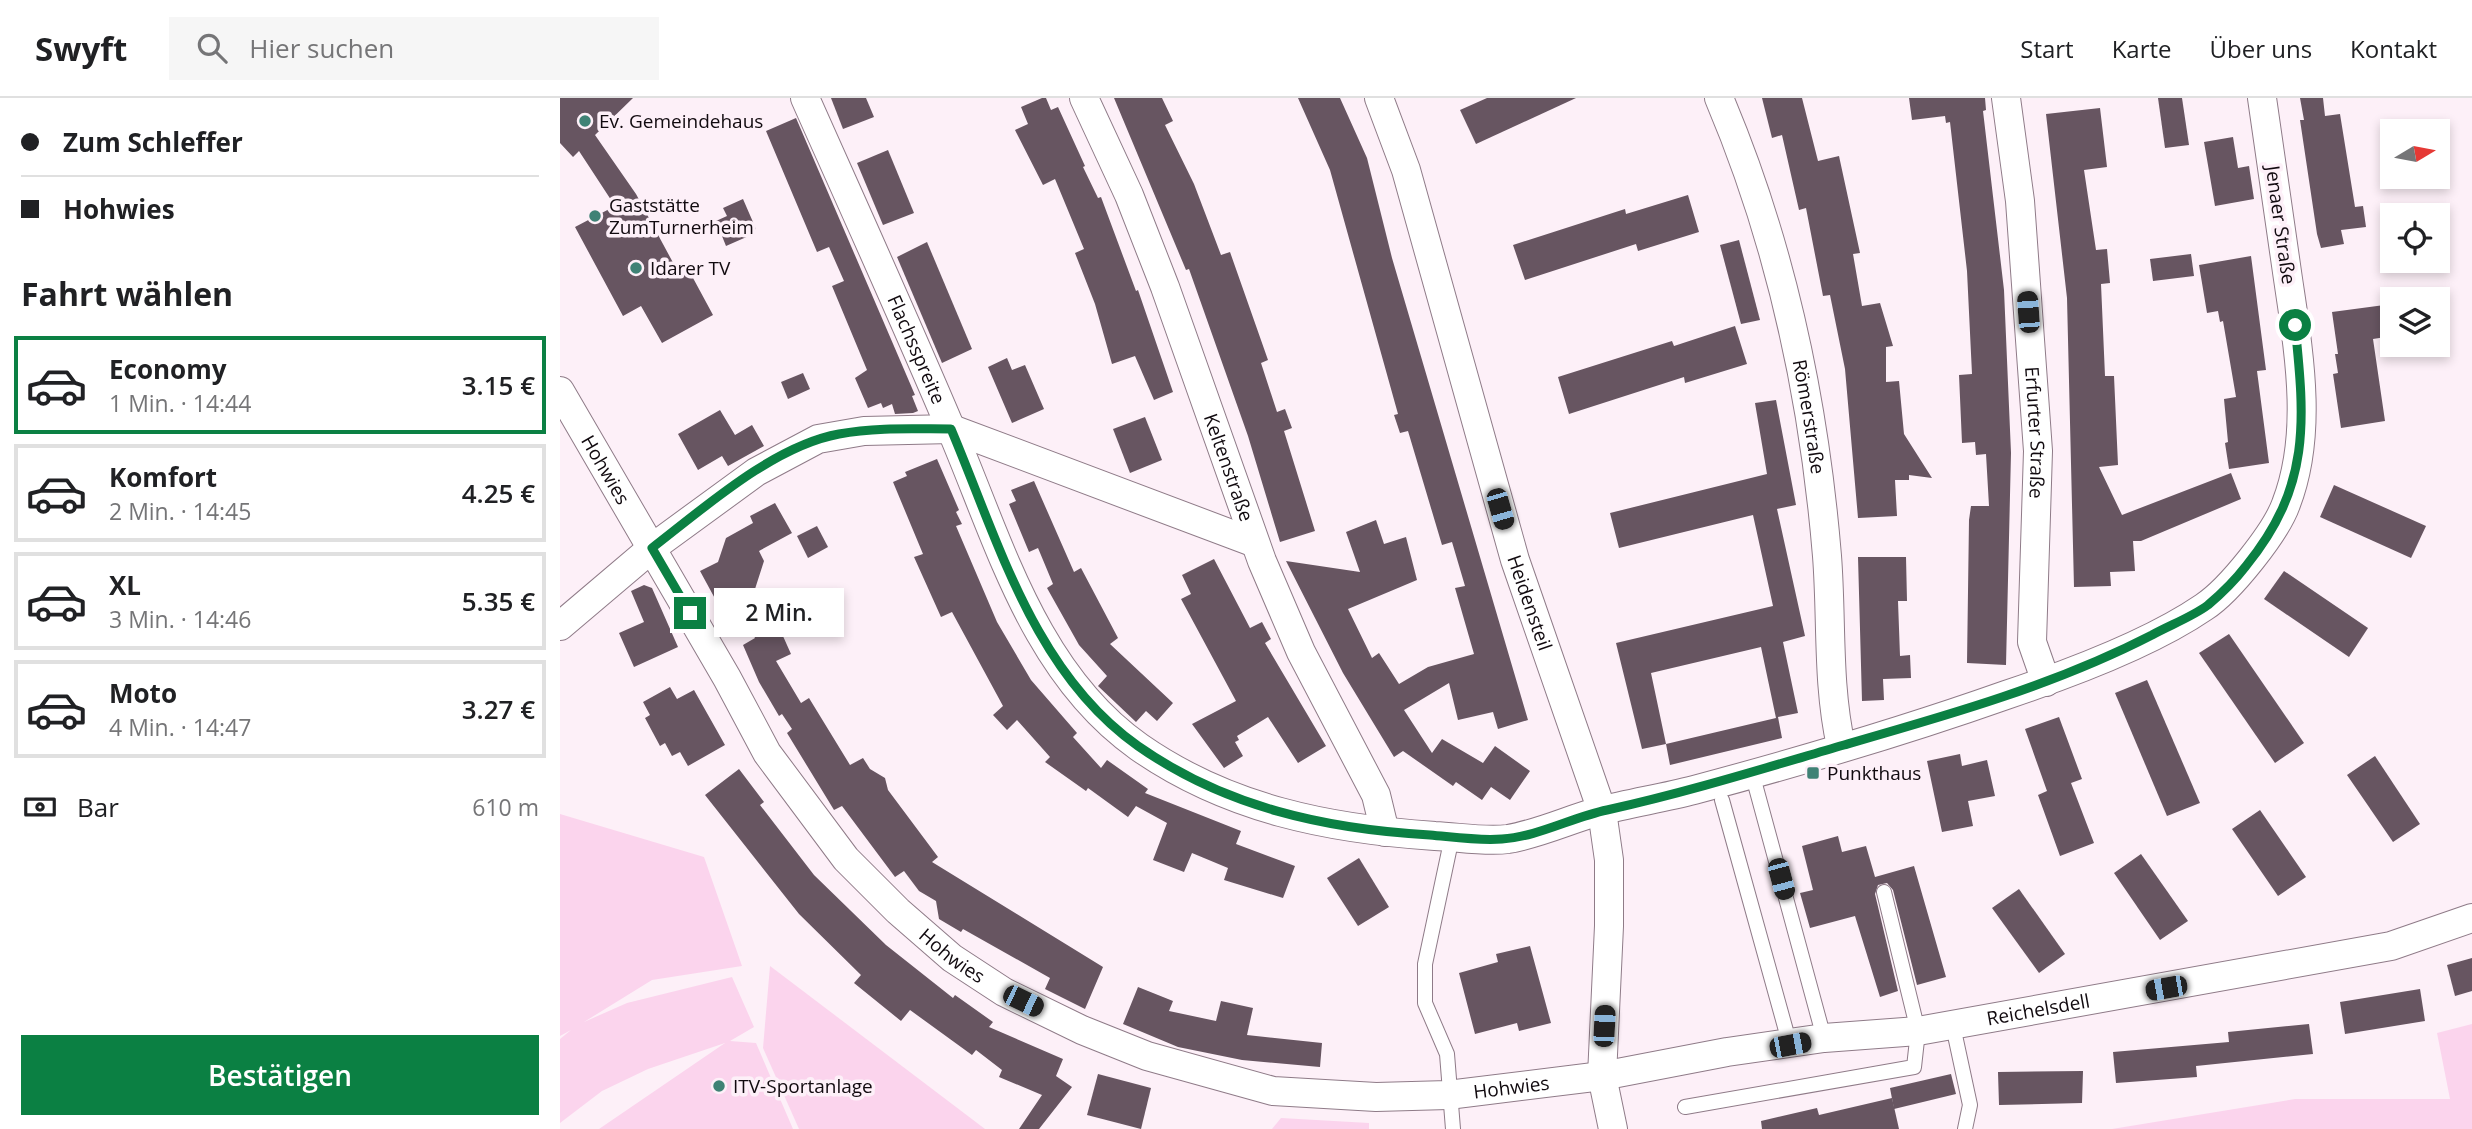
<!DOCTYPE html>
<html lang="de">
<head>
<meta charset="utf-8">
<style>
	body { margin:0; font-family:"Open Sans",sans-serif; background:#f6f6f6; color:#202124; height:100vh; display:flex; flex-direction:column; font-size:26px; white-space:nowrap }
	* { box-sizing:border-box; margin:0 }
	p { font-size:23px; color:#757577 }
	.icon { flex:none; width:38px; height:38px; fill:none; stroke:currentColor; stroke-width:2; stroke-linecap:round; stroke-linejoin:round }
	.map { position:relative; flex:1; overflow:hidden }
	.sheet { display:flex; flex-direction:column; background:#fff; width:560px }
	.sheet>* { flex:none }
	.banner { display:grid; align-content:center; height:154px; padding:0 21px; background:#fff }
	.needle { width:46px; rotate:80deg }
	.buttons { position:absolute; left:1820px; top:21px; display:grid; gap:14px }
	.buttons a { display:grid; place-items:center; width:70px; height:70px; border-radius:0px; background:#fff; box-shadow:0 4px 10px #0003; font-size:35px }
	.end { position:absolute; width:32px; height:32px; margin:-16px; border:9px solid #0b8043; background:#fff; box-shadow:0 0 0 4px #fff }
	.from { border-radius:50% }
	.bubble { position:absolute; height:49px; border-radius:0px; background:#fff; box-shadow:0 4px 10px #0003; font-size:23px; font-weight:600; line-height:49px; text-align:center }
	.car { position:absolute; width:21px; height:42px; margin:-21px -10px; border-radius:9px; box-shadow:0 0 5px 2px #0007; background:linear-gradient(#222 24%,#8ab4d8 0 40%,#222 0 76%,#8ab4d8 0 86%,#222 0) }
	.banner b { display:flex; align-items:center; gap:24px; height:66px; font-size:26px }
	.banner b+b { border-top:2px solid #e0e0e0 }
	.banner i { width:18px; height:18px; background:#202124 }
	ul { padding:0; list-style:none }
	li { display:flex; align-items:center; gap:21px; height:98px; margin:0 14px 10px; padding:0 7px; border:4px solid #e0e0e0; border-radius:0px }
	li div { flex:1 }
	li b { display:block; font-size:26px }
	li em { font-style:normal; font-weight:600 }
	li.on { border-color:#0b8043 }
	li>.icon { width:63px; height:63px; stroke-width:1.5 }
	h2 { padding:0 21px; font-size:32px; line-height:84px }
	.pay { display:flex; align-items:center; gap:18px; height:77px; padding:0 21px; font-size:26px }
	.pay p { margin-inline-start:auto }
	.primary-button { display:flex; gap:14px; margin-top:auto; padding:14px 21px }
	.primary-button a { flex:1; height:80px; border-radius:0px; background:#0b8043; color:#fff; font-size:28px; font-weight:600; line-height:80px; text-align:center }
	header { display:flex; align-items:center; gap:42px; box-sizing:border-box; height:98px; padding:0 35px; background:#fff; border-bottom:2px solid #e0e0e0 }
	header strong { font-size:33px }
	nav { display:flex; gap:38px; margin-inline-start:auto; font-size:24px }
	.search { width:490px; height:63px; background:#f6f6f6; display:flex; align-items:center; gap:18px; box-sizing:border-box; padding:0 24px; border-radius:0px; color:#757577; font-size:26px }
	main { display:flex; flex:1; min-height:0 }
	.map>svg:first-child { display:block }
</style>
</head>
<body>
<header>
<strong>Swyft</strong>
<div class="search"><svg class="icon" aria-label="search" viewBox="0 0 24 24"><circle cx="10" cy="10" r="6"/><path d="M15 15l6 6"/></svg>Hier suchen</div>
<nav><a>Start</a><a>Karte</a><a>Über uns</a><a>Kontakt</a></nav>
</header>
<main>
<section class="sheet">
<div class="banner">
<b><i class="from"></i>Zum Schleffer</b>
<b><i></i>Hohwies</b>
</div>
<h2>Fahrt wählen</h2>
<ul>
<li class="on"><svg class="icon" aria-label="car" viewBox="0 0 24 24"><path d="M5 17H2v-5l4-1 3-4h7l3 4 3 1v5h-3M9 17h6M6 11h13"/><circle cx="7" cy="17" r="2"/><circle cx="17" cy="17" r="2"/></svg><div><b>Economy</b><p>1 Min. · 14:44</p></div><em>3.15 €</em></li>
<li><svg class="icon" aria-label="car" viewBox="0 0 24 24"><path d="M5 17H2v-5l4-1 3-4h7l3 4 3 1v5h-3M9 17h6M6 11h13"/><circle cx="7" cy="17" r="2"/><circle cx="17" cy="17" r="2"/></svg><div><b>Komfort</b><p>2 Min. · 14:45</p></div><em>4.25 €</em></li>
<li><svg class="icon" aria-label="car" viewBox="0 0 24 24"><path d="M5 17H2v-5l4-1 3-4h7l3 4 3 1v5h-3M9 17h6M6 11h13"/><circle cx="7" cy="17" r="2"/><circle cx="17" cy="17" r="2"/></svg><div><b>XL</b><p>3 Min. · 14:46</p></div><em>5.35 €</em></li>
<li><svg class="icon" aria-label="car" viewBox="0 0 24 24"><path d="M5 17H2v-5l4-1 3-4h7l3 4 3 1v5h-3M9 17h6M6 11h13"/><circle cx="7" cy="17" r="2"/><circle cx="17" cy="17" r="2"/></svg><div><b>Moto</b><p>4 Min. · 14:47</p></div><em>3.27 €</em></li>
</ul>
<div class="pay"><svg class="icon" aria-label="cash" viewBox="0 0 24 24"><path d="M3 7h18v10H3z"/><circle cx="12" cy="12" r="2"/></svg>Bar<p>610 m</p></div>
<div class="primary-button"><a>Bestätigen</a></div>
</section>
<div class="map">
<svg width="1912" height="1031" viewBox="0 0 1912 1031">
	<rect width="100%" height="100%" fill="#fdf0f8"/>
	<!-- green -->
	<g fill="#fbd4ed">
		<path d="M0,716L144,759L182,868L92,882L24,924L67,905L172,879L194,929L170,943L196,945L233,1031H39L165,945L88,971L42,993L0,1025V941L11,932L0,938Z"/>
		<path d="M210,868L425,1031H239L203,950Z"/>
		<path d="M1912,926V1031H1552L1735,1001H1890L1877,935Z"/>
		<path d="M721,1020L809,1025V1031H712Z"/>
	</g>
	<!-- building -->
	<g fill="#675561" fill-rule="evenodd">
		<path d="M0,0H73L35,37L76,96L117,172L126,167L153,217L102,245L81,208L63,218L15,129L55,108L19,53L13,59L0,45Z"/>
		<path d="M271,0H306L314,19L283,31Z"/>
		<path d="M482,0H486L491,12L498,9L525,68L523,69L538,100L541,99L576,193L578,192L613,294L594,302L575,258L552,266L535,206L515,155L524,151L495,81L483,87L455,32L468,26L461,9Z"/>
		<path d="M554,0H602L613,23L605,27L634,86L661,157L670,154L708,262L701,265L717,314L725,311L732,330L724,333L755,433L720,444L688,338L629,171L626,172Z"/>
		<path d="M738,0H780L807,60L832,160L968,622L938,631L933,614L898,622L889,585L844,612L872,655L882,641L923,665L935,648L970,673L950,702L931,689L922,702L896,684L893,688L843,653L834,659L783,575L726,463L800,474L786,434L816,422L824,446L846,439L857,482L788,511L812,560L819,555L839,586L868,569L914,556L895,490L905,488L892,444L882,447L848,333L840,335L834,317L838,316L770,72Z"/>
		<path d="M927,0H1016L916,46L900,12Z"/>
		<path d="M1202,0H1242L1258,63L1279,58L1300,155L1293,156L1302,208L1320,205L1333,248L1326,249V284L1339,283L1344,336L1372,380L1349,377V382H1335L1337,418L1298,420L1285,271L1270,197L1263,198L1246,110L1239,112L1222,37L1212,40Z"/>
		<path d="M1349,0H1425L1426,12L1423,13L1444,192L1451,355L1446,567L1407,565L1409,422L1411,408H1429L1426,356L1416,357L1415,344L1402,345L1399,277L1412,276L1407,173L1390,24L1386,25L1385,18L1352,22Z"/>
		<path d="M1598,0H1622L1629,47L1605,50Z"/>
		<path d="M1740,0H1763L1765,18L1780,16L1795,109L1803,108L1806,129L1781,132L1784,146L1761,150L1757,136L1740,22H1744Z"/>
		<path d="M1540,10L1547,69L1524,72L1536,152L1547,151L1550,185L1541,186L1545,278H1554L1558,367L1539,369L1562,417L1671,375L1681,401L1581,443H1573L1575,473L1550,474L1551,488L1514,489L1507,200L1486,16Z"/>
		<path d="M236,20L355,297L352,298L358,313L353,315L335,316L332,306L323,310L321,305L308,310L295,280L307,272L272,188L284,183L269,149L257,154L206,33Z"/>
		<path d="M1673,39L1678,70L1689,68L1694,101L1655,108L1644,44Z"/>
		<path d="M328,52L354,115L323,127L297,65Z"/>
		<path d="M1128,97L1139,134L1078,153L1076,146L965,182L953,147L1065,111L1066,116Z"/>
		<path d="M183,101L196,131L189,134L191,137L166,148L156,123L167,118L163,110Z"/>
		<path d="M1179,142L1200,222L1181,226L1160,147Z"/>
		<path d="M367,144L412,251L382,265L337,159Z"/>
		<path d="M1631,156L1634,178L1593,183L1590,161Z"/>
		<path d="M1691,158L1706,272L1697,273L1709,365L1669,371L1665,345L1668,344L1664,301L1676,299L1663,223L1660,224L1658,213L1647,215L1639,167Z"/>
		<path d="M1832,206V238L1813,241L1825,323L1781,330L1773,276L1778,275L1775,256H1778L1772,214Z"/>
		<path d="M1175,228L1187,266L1125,285L1124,279L1009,316L998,279L1112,243L1114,248Z"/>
		<path d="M447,260L452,272L465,267L484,311L452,325L428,269Z"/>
		<path d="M243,275L250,291L228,301L221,284Z"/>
		<path d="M1216,302L1236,407L1217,411L1245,538L1223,544L1238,615L1218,619L1222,640L1110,667L1106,646L1082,651L1056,545L1213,508L1193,417L1059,450L1050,415L1207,376L1195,305ZM1201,549L1216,620L1106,646L1091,575Z"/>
		<path d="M160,312L175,337L192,327L204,348L168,368L162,358L138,372L118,336Z"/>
		<path d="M585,319L602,362L570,375L553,331Z"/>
		<path d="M377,361L399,412L396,414L402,426L396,428L437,524L471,582L517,635L513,639L541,670L547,662L588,691L585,695L681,733L676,746L735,768L723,800L664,782L668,770L632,755L624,774L593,762L607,725L576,708L568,719L528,690L526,693L485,664L490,659L457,622L447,632L433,617L443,608L392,514L381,519L354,459L363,456L333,384L347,378L345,374Z"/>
		<path d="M474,383L514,474L521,470L558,540L550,546L613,605L597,623L586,613L576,624L538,588L547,578L519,547L487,490L493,486L478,450L469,454L449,406L456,403L451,392Z"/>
		<path d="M1774,387L1866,428L1851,460L1760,419Z"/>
		<path d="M215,405L232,435L199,453L204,463L186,519L173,525L164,505L159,508L140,473L158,464L166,440L193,425L190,418Z"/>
		<path d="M257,428L268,449L248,460L237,438Z"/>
		<path d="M1298,459H1346L1347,503H1338L1340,558L1350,557L1351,580L1323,581L1324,602L1302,603Z"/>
		<path d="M654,461L690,530L702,524L711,541L705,545L766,648L738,665L708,619L677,638L679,642L675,644L683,658L664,670L632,626L676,603L621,501L631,496L622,477Z"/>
		<path d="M1724,473L1808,530L1789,559L1704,501Z"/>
		<path d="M84,487L92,490L118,549L74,569L59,535L84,524L71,493Z"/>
		<path d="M210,509L231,556L216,563L241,605L249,600L290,667L303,660L310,671L325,680L328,692L378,759L372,764L543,869L525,911L485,891L490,880L403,831L401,834L379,821L376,803L359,793L344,773L335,779L282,708L274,712L227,635L232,631L222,616L219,618L199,584L183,547L195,540L185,520Z"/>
		<path d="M1669,536L1744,645L1715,665L1639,555Z"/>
		<path d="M1587,582L1640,705L1607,718L1555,595Z"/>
		<path d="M110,589L117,601L134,592L165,647L128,668L120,654L112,658L105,645L100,648L85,620L90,617L83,604Z"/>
		<path d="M1499,619L1522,681L1511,685L1534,745L1500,758L1478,697L1487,693L1465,631Z"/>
		<path d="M1400,656L1402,668L1427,662L1435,698L1408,703L1413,728L1382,734L1367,663Z"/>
		<path d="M1815,658L1860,726L1833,744L1787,677Z"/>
		<path d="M179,671L204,704L200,707L254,777L326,847L393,900L395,897L433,924L429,929L503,961L496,978L512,989L479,1031H459L482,997L439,979L442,972L416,952L412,957L350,912L341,923L294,885L301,877L239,816L145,697Z"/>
		<path d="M1700,712L1746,779L1718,798L1672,731Z"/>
		<path d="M1278,738L1282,754L1306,748L1315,779L1354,768L1386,879L1357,887L1333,792L1327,785L1318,787L1315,796L1338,893L1320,899L1295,818L1250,830L1240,795L1253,792L1242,748Z"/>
		<path d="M1581,756L1628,823L1600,842L1554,775Z"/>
		<path d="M799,760L829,809L798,828L767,780Z"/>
		<path d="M1459,791L1505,856L1479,875L1432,810Z"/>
		<path d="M970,848L991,925L959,933L957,925L915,936L899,875L938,864L936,856Z"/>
		<path d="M1912,860V893L1895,898L1887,867Z"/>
		<path d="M578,889L613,903L609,913L656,923L661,903L693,910L687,937L762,945L760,969L682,962L618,949L563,926Z"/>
		<path d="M1860,891L1865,923L1785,936L1780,904Z"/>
		<path d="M1749,926L1753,956L1636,968L1637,979L1556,985L1553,954L1669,944L1668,934Z"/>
		<path d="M1523,973L1522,1005L1439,1007L1438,974Z"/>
		<path d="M538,976L591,990L581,1031L527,1017Z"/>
		<path d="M1391,976L1396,996L1334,1011L1330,990Z"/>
		<path d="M1332,1000L1339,1031H1202L1201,1023L1257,1010L1259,1017Z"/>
	</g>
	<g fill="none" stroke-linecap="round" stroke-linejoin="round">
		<!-- lane casing -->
		<g stroke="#8f7b88" stroke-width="16">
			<g id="lane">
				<path d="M1192,675L1264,940"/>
				<path d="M1162,702L1230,947"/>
				<path d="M892,739L865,866V905L887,956L893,1031"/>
				<path d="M1393,928L1410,1007L1405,1031"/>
				<path d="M1125,1009L1354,969L1358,933L1324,794"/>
			</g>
		</g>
		<!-- street casing -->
		<g stroke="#8f7b88" stroke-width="30">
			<g id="street">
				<path id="s1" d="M245,0C294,110 344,220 391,331C439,443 474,575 579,649C668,711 769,731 875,738C898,739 925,744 948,741C979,736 1010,721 1040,713C1071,705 1103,700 1134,692C1239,664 1344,633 1446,597C1509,576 1590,546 1644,509C1670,492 1716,434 1726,406C1755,331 1737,245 1726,167C1718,112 1710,56 1702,0"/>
				<path id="s2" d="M524,0L569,97L605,189L702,463L741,554L816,697L825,734"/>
				<path id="s3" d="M819,0L846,72L955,462L1042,713L1049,762V828L1042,978L1053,1031"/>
				<path id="s4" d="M1159,0C1221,146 1254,301 1267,458C1272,522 1267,585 1281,648"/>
				<path id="s5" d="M1446,0L1460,103L1478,353L1472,544L1486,584"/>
				<path id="s6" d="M0,293L167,580L207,655L286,761L338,813L392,860L444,894L522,932L587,958L713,993L816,999L888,997L1042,978L1167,954L1264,940L1358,933L1831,848L1912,820"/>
				<path d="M0,528L92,450L196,374L258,341L304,333L392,331L695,445"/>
			</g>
		</g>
		<!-- lane -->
		<use href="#lane" stroke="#fff" stroke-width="14"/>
		<!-- street -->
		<use href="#street" stroke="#fff" stroke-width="28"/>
	</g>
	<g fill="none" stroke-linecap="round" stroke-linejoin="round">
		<!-- route -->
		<path stroke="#0b8043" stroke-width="9" d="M130,515L92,450C144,410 213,348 279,336C315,329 354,331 391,331C438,442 474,575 578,648C665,709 765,731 870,737C893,739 919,743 942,741C977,739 1013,719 1047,712C1128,694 1205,670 1284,647C1389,617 1495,587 1592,537C1610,527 1632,519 1648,507C1661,496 1676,481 1686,468C1751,388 1745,324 1735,227"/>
	</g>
	<!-- markers -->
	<g fill="#3f8275" stroke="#fdf0f8" stroke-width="2.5">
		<circle cx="25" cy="23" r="7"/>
		<circle cx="35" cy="118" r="7"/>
		<circle cx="76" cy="170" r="7"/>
		<rect x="1246" y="668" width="14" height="14" rx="3.5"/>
		<circle cx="159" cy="988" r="7"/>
	</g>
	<g text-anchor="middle" stroke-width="7" stroke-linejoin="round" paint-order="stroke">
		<!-- poi labels -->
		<g font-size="19" fill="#110a0f" stroke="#fdf0f8" text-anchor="start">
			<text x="39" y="30">Ev. Gemeindehaus</text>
			<text x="49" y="114">Gaststätte<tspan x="49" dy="22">ZumTurnerheim</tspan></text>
			<text x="90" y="177">Idarer TV</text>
			<text x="1267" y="682">Punkthaus</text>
			<text x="173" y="995">ITV-Sportanlage</text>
		</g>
		<!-- street labels -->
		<g font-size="19" fill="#110a0f" stroke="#fdf0f8">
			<text transform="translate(1721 127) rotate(82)" y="7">Jenaer Straße</text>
			<text dy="7" stroke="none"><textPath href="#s1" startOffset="275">Flachsspreite</textPath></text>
			<text dy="7" stroke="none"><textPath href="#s4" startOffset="332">Römerstraße</textPath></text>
			<text dy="7" stroke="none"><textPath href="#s5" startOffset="336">Erfurter Straße</textPath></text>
			<text dy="7" stroke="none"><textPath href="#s2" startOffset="397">Keltenstraße</textPath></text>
			<text dy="7" stroke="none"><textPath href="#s6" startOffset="91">Hohwies</textPath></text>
			<text dy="7" stroke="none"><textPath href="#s3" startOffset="527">Heidensteil</textPath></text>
			<text dy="7" stroke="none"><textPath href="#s6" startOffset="693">Hohwies</textPath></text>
			<text dy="7" stroke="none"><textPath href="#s6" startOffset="1816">Reichelsdell</textPath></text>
			<text dy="7" stroke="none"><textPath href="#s6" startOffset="1283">Hohwies</textPath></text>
		</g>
	</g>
</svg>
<div class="buttons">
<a><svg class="needle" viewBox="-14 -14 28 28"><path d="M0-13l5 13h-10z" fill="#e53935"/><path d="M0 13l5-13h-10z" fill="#757577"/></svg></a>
<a><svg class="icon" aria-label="locate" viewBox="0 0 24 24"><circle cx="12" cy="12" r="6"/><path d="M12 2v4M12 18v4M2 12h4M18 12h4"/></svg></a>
<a><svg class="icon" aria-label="layers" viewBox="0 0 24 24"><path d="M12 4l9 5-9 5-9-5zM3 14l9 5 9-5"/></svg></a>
</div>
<i class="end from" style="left:1735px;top:227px"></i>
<i class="end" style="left:130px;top:515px"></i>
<div class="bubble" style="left:154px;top:490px;width:130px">2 Min.</div>
<i class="car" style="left:1468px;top:214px;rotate:356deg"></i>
<i class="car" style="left:940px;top:411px;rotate:164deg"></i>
<i class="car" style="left:1221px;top:781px;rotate:165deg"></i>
<i class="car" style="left:1606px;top:890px;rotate:260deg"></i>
<i class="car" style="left:463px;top:903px;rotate:116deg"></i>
<i class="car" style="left:1044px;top:928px;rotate:3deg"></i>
<i class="car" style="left:1230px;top:947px;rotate:79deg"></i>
</div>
</main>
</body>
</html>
